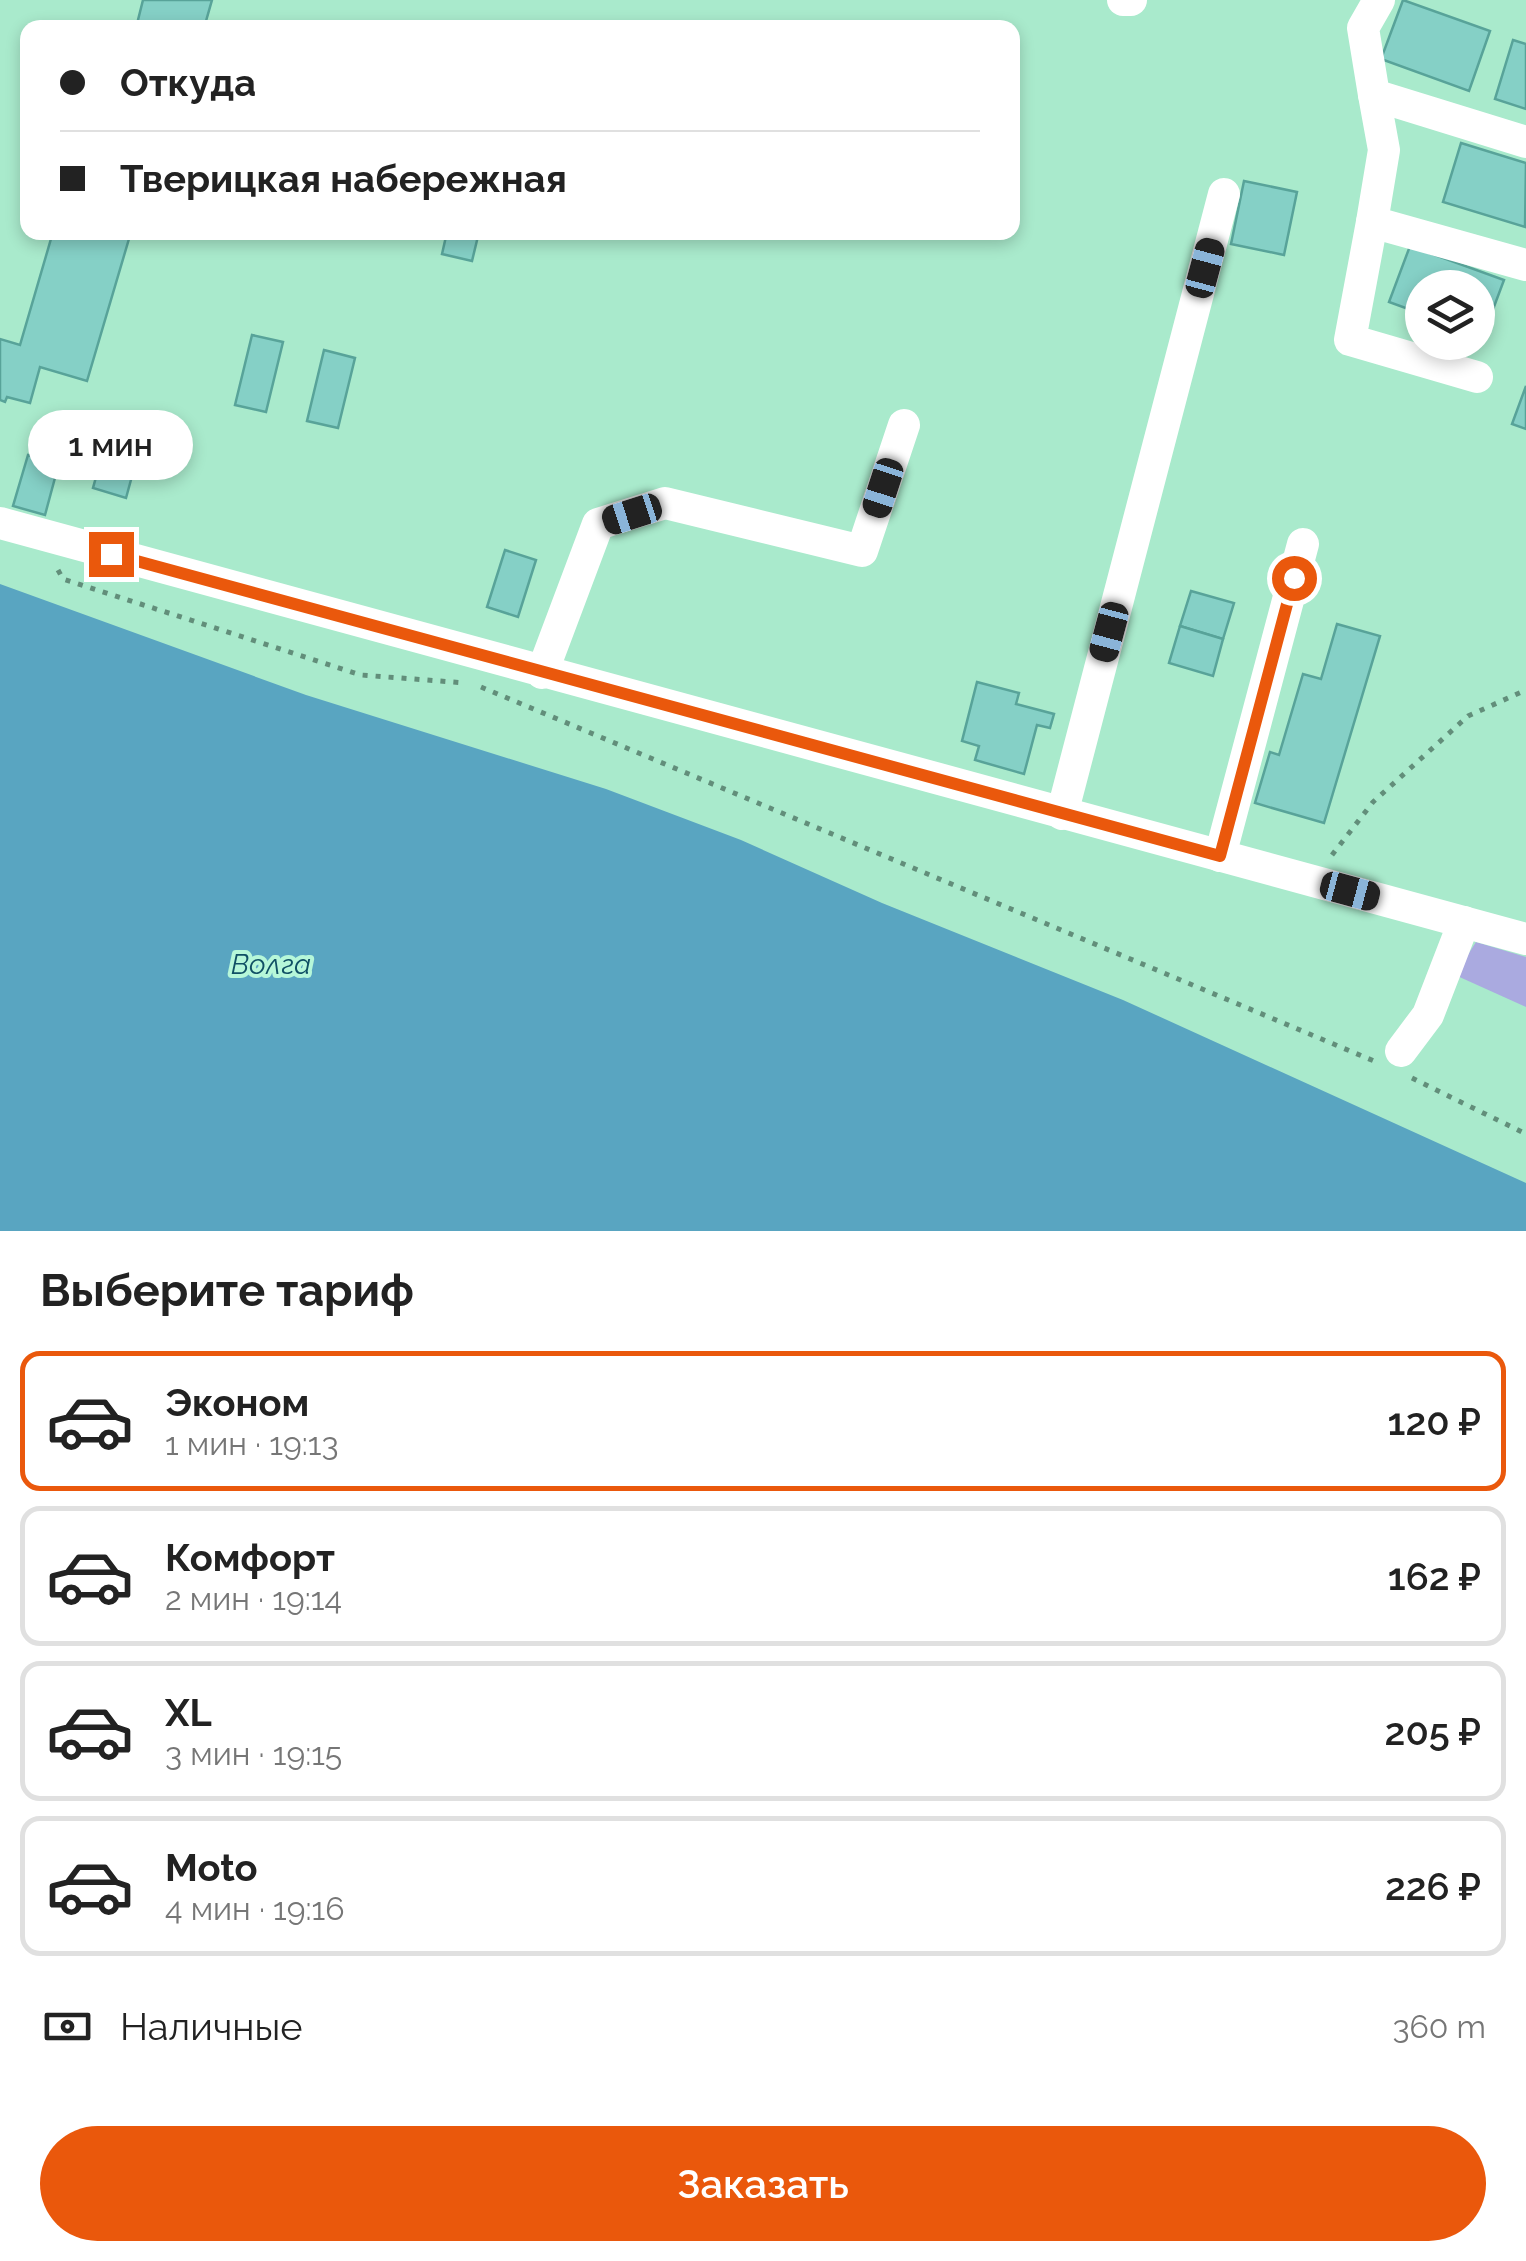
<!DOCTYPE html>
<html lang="ru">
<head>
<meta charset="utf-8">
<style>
	body { margin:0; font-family:Raleway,sans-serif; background:#f2f2f2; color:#222; height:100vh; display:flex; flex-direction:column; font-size:38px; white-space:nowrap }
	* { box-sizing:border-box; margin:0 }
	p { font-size:32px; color:#767676 }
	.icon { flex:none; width:55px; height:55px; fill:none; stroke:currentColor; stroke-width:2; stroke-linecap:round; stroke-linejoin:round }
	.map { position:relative; height:1231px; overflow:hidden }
	.sheet { display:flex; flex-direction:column; background:#fff; flex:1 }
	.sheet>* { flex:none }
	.banner { position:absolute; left:20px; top:20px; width:1000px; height:220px; border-radius:20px; box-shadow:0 5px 15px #0003; display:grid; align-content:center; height:220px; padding:0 40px; background:#fff }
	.tools { position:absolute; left:1405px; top:270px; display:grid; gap:20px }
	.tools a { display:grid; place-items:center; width:90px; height:90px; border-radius:50%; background:#fff; box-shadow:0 5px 15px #0003; font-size:50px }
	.end { position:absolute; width:45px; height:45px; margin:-22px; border:12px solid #ea580c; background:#fff; box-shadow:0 0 0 5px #fff }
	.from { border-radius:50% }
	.bubble { position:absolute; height:70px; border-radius:35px; background:#fff; box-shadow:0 5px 15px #0003; font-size:32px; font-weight:600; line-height:70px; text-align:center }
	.car { position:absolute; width:30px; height:60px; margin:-30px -15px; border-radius:12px; box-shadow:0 0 8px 2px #0007; background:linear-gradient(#222 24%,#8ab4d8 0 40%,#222 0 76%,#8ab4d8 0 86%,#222 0) }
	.banner b { display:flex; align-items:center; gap:35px; height:95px; font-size:38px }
	.banner b+b { border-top:2px solid #e0e0e0 }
	.banner i { width:25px; height:25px; background:#222 }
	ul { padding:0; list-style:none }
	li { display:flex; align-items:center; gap:30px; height:140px; margin:0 20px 15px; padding:0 20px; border:5px solid #e0e0e0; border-radius:20px }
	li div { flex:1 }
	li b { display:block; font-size:38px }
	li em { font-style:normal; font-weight:600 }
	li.active { border-color:#ea580c }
	li>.icon { width:90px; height:90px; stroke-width:1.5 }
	h2 { padding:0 40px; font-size:45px; line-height:120px }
	.pay { display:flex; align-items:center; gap:25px; height:110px; padding:0 40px; font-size:38px }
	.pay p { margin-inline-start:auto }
	.button { display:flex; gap:20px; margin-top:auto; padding:20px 40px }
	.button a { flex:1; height:115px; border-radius:60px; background:#ea580c; color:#fff; font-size:40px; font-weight:600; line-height:115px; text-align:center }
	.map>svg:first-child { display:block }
</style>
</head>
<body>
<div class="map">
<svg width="1526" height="1231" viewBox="0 0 1526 1231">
	<rect width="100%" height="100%" fill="#a9eacc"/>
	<!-- green -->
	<path fill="#aaaae0" d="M1476,942L1526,957V1007L1455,975Z"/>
	<!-- water -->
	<path fill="#59a5c1" d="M0,584L306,695L606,789L741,840L882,903L1123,1000L1526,1183V1231H0Z"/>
	<!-- building -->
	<g fill="#85d0c6" stroke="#58a399" stroke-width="2.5">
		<path d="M143,0H212L204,28H136Z"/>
		<path d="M1403,0L1490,31L1469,91L1381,59Z"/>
		<path d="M1513,40L1526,44V109L1495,99Z"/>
		<path d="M1461,143L1526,163L1525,227L1443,202Z"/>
		<path d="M1244,181L1297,192L1284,255L1231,244Z"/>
		<path d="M53,232H131L87,381L40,367L30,403L7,397L5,402L0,400V339L20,345Z"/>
		<path d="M447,232H479L472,261L442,254Z"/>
		<path d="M1410,246L1504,280L1483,336L1478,334V288H1422V314L1389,302Z"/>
		<path d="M252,335L283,342L266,412L235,405Z"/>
		<path d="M324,350L355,358L338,428L307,421Z"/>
		<path d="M1526,386V429L1512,424Z"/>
		<path d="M107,438L140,447L126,498L93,488Z"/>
		<path d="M28,455L59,463L45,515L13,506Z"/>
		<path d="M505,550L536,560L518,617L487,607Z"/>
		<path d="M1191,591L1234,603L1223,639L1180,626Z"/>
		<path d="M1337,624L1380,636L1324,823L1255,803L1270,752L1279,755L1303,674L1321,679Z"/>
		<path d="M1180,626L1223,639L1213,676L1169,663Z"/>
		<path d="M977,682L1019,693L1016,704L1054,714L1050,728L1037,725L1024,774L975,760L979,746L962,741Z"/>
	</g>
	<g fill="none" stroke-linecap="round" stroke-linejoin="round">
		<!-- path -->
		<g stroke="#628e7a" stroke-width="5" stroke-dasharray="5 8" stroke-linecap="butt">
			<path d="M58,570L63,579L361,675L465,683"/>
			<path d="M481,687L1374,1061"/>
			<path d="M1332,855L1373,802L1468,716L1526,690"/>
			<path d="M1412,1078L1526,1134"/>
		</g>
		<!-- minor -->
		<g stroke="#fff" stroke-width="32">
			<path d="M1123,0H1131"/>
			<path d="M1379,0L1363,28L1374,95L1526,142"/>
			<path d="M1374,95L1384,150L1372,222L1526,265"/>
			<path d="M1372,222L1350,340L1477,377"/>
			<path d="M0,523L1526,939"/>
			<path d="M542,673L598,524L665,503L862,551L904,425"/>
			<path d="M1062,814L1224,194"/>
			<path d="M1220,856L1303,544"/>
			<path d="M1401,1051L1428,1015L1464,922"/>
		</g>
	</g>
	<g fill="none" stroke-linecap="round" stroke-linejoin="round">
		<!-- route -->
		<path stroke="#ea580c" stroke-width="12" d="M111,554L1220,856L1294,578"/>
	</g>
	<g text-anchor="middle" stroke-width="8" stroke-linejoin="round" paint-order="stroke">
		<!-- water labels -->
		<g font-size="28" font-style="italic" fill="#105065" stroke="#b6f7d9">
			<text x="271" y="974">Волга</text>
		</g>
	</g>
</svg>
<div class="tools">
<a><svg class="icon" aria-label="layers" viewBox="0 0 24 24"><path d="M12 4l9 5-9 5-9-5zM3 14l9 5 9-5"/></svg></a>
</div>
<i class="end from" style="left:1294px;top:578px"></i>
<i class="end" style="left:111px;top:554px"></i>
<div class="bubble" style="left:28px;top:410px;width:165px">1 мин</div>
<i class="car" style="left:1205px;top:268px;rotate:15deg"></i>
<i class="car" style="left:883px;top:488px;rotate:198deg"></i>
<i class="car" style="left:632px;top:514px;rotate:252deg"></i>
<i class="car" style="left:1109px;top:632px;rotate:195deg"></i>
<i class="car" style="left:1350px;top:891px;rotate:105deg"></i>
<div class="banner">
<b><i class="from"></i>Откуда</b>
<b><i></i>Тверицкая набережная</b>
</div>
</div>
<section class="sheet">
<h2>Выберите тариф</h2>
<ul>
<li class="active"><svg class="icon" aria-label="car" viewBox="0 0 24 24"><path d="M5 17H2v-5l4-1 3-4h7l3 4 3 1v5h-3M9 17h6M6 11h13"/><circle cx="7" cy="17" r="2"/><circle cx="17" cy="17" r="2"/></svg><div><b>Эконом</b><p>1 мин · 19:13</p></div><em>120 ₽</em></li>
<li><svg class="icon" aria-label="car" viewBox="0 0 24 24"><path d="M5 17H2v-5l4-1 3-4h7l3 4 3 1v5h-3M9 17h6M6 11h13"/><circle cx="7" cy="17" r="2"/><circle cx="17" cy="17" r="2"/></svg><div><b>Комфорт</b><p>2 мин · 19:14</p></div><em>162 ₽</em></li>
<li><svg class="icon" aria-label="car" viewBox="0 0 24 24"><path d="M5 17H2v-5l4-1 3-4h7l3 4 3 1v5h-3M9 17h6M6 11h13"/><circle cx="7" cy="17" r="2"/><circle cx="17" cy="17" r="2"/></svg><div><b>XL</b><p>3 мин · 19:15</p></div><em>205 ₽</em></li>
<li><svg class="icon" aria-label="car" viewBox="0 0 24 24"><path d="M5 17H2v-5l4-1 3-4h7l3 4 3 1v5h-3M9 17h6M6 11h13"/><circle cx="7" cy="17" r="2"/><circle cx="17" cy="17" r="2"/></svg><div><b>Moto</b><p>4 мин · 19:16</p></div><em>226 ₽</em></li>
</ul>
<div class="pay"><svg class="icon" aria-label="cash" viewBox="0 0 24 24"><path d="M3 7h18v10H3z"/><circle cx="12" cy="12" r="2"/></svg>Наличные<p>360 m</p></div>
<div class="button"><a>Заказать</a></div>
</section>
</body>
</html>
